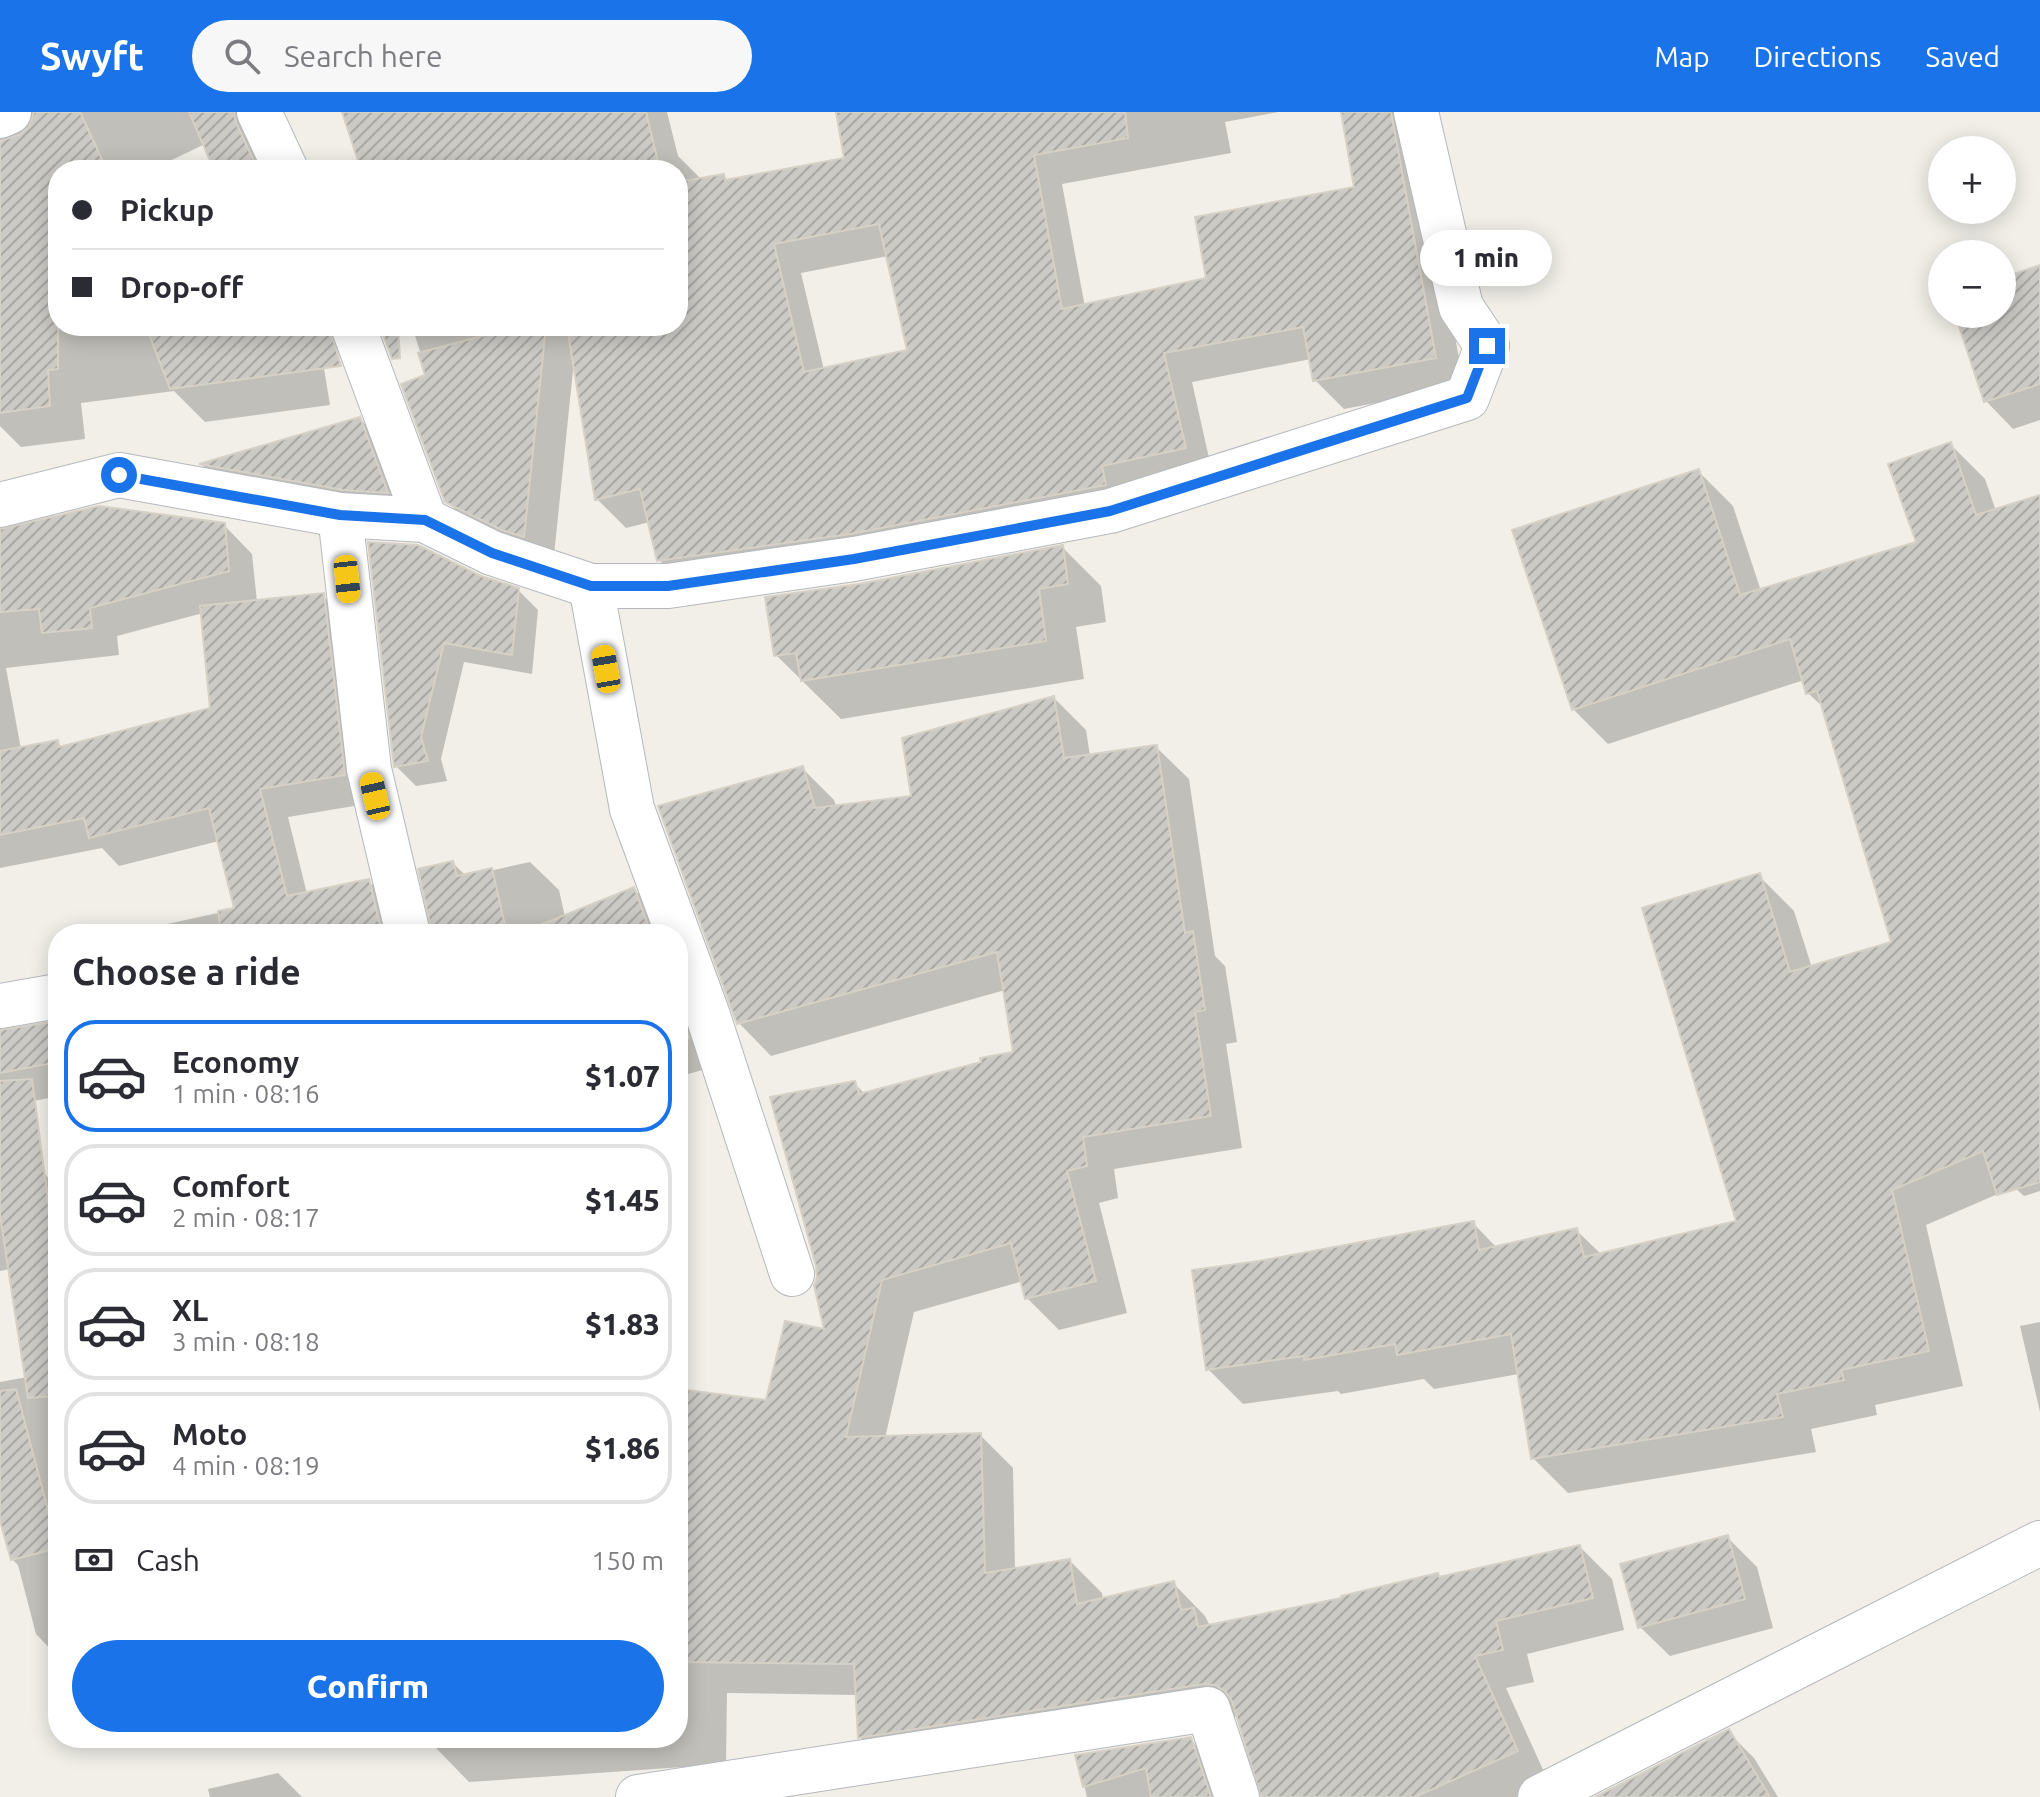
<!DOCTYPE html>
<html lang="en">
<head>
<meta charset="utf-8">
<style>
	body { margin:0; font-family:Ubuntu,sans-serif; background:#f7f7f7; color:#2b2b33; height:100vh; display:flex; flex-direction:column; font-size:30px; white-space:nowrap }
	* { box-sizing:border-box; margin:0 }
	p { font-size:26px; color:#7c7c81 }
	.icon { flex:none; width:44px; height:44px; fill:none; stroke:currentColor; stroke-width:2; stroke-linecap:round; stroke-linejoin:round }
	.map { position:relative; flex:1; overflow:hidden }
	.panel { position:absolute; left:48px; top:812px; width:640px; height:824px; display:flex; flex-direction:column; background:#fff; border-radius:32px; box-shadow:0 4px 20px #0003 }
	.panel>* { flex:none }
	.hud { position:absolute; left:48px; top:48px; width:640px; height:176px; border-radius:32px; box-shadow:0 4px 20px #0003; display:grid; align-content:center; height:176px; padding:0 24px; background:#fff }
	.tools { position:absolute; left:1928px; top:24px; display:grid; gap:16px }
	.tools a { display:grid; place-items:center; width:88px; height:88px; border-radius:50%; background:#fff; box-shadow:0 4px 20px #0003; font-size:40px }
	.end { position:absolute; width:36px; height:36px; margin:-18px; border:10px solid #1a73e8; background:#fff; box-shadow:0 0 0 4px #fff }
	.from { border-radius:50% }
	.bubble { position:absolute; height:56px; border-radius:28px; background:#fff; box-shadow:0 4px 20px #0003; font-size:26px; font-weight:800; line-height:56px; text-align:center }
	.car { position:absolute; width:24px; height:48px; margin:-24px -12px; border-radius:10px; box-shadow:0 0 6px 2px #0007; background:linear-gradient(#f5c518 24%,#345 0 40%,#f5c518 0 76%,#345 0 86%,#f5c518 0) }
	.hud b { display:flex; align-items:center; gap:28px; height:76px; font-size:30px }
	.hud b+b { border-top:2px solid #e1e1e2 }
	.hud i { width:20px; height:20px; background:#2b2b33 }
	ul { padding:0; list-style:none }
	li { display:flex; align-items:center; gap:24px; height:112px; margin:0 16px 12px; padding:0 8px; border:4px solid #e1e1e2; border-radius:32px }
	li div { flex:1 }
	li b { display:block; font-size:30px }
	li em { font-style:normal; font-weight:800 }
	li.current { border-color:#1a73e8 }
	li>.icon { width:72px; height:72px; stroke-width:1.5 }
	h2 { padding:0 24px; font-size:36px; line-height:96px }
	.pay { display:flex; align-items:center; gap:20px; height:88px; padding:0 24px; font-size:30px }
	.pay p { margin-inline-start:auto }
	.primary-button { display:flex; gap:16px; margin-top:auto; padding:16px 24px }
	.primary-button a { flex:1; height:92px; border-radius:48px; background:#1a73e8; color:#fff; font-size:32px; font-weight:800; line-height:92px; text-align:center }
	header { display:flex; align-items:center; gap:48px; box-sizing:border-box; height:112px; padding:0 40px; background:#1a73e8; color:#fff }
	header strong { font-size:38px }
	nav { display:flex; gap:44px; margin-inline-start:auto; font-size:28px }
	.search { width:560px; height:72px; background:#f7f7f7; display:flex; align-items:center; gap:20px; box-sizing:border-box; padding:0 28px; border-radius:44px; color:#7c7c81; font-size:30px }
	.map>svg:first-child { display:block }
</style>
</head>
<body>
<header>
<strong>Swyft</strong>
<div class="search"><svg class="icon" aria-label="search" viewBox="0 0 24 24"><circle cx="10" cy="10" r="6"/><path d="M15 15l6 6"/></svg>Search here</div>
<nav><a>Map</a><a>Directions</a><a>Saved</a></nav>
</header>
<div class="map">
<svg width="2040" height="1685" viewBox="0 0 2040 1685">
	<defs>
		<pattern id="building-hatch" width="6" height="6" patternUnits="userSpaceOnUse" patternTransform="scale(2)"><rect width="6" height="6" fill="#cccac5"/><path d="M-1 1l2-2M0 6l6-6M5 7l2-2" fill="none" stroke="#a9a8a4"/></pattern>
	</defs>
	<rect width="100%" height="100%" fill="#f1efe8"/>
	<!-- shadow -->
	<g fill="#0003" fill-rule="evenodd">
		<path d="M0,0H262L275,58H216L205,32L151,58H58V214H317L330,293L205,310L174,279L81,291L85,327L21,335L0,314Z"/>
		<path d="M344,0H667L678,44L702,68L724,64L729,69L847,48L867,0H1278L1225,10L1231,41L1062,72L1085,195L1209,167L1357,77L1343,0H1414L1464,274L1344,297L1315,268L1311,247L1192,270L1213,364L688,477L659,448L650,410L626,416L597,387L574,249L553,453L476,419L447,389L428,265L412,214H678V58H363ZM888,144L909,240L824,258L801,161Z"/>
		<path d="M2040,156V308L2013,317L1986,289L1957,202H2002V168Z"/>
		<path d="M360,307L389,337L416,409L230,381L202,353Z"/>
		<path d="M1950,332L1985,367L1996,399L2040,385V1079L2024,1084L2014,1075L1926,1113L1963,1274L1875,1293L1877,1303L1811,1317L1816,1340L1568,1381L1533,1346L1519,1262L1434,1277L1424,1267L1341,1282L1338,1279L1243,1292L1208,1257L1260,1151L1473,1111L1497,1136L1576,1118L1602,1143L1739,1110L1759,764L1794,799L1812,856L1893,831L1825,597L1808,581L1804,568L1608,632L1573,597L1698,359L1733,394L1761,479L1919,431Z"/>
		<path d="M224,413L252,442L257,490L323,484L352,512L372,691L288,705L307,782L369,769L397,798L403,822H160L158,814L236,797L219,729L119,754L102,736L0,756V419ZM203,501L212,598L63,636L57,630L21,637L6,556L119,543L117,524Z"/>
		<path d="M370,432L518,478L538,498L532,562L464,550L441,647L447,669L416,674L396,654Z"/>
		<path d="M1062,435L1101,474L1106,510L1076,515L1084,567L841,607L776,543Z"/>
		<path d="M1054,586L1086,618L1090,644L1156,635L1189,667L1215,844L1225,854L1237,930L1226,932L1242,1036L1114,1057L1118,1086L1099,1091L1127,1201L1059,1218L1027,1186L1023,1169L914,1200L885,1326L980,1323L1013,1356L1015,1458L1070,1449L1102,1481L1103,1488L1173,1471L1205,1504L1210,1514L1580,1435L1612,1467L1624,1518L1527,1542L1534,1570L1506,1576L1549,1671L1519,1685H1263L1239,1604L892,1657L860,1625L857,1583L727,1581L726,1652L469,1670L437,1637L436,1626H678V1209L686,1280L768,1290L827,1220L855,972L865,982L1015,942L1005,878L771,944L739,911L802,656L834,688L837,696L913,685Z"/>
		<path d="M530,750L559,778L565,805L634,777L662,806L668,822H434L453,751L466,764Z"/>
		<path d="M678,850L716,954L678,965Z"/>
		<path d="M0,901L4,918L58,911V984L0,996Z"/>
		<path d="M44,1061L53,1071L58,1070V1545L36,1522L18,1453L12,1447L0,1402V1270L27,1265L10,1157L0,1159V1069Z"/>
		<path d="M2040,1210V1300L2020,1214Z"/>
		<path d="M1727,1425L1757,1455L1773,1516L1670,1544L1640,1515Z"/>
		<path d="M1728,1620L1754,1646L1778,1685H1600Z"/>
		<path d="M1190,1627L1223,1660L1231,1685H1087L1077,1644Z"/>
		<path d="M278,1661L302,1685H210L208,1677Z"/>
	</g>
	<!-- building -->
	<g fill="url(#building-hatch)" stroke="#d6d1c6" stroke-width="2" fill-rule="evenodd">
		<path d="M34,0H80L107,58H58V257L48,258L50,294L0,301V29L19,23L29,15Z"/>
		<path d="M189,0H234L236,11L258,58H214Z"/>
		<path d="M342,0H646L660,58H361Z"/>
		<path d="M836,0H1125L1128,26L1034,43L1062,197L1206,166L1195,105L1354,75L1341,0H1391L1436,246L1313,269L1303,215L1164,241L1186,336L1102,354L1106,373L850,422L657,449L640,377L595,388L567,214H678V70L724,62L725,68L844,46ZM879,112L907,238L804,260L774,132Z"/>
		<path d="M2040,153V272L1984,290L1955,202H2002V166Z"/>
		<path d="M146,214H329L341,254L170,277Z"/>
		<path d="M380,214H398L400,246L392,247Z"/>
		<path d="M520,214H546L524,425L502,418L445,390L401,272L425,263L418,241Z"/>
		<path d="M360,305L388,381L343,378L199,352Z"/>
		<path d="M1951,330L1976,403L2040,383V1070L1997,1083L1983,1039L1892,1078L1929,1239L1841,1258L1844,1268L1777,1282L1783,1305L1531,1347L1511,1222L1397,1243L1395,1232L1304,1248V1244L1206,1258L1192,1158L1259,1149L1474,1109L1479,1138L1577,1116L1584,1145L1736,1109L1642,796L1760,761L1790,860L1891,830L1817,579L1806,582L1790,527L1572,598L1512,418L1699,357L1740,483L1916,430L1888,352Z"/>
		<path d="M99,394L225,411L229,459L90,496L92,516L42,521L39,497L0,500V417Z"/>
		<path d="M368,430L418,433L481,464L519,476L512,543L444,531L421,625L428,649L394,655Z"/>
		<path d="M1063,433L1068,472L1039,477L1046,529L801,569L796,541L774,544L765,485L859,472Z"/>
		<path d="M324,481L345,663L260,677L287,784L369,767L382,822H221L218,799L234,796L209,696L89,726L84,706L0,723V639L58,628L59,635L210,596L200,494Z"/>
		<path d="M1054,584L1064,646L1157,633L1185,821L1193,819L1205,898L1195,900L1211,1004L1083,1025L1087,1054L1067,1059L1096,1169L1025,1187L1011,1131L882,1168L846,1325L981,1321L985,1461L1070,1447L1077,1492L1174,1469L1181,1498L1194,1496L1198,1515L1341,1486V1484L1438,1461L1439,1465L1580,1433L1593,1486L1496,1509L1503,1538L1475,1544L1518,1639L1415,1685H1261L1232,1589L1225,1579L1215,1573L1204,1572L858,1626L854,1552L678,1550V1277L766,1288L785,1209L824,1217L814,1173L817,1166L816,1154L770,985L855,969L859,982L981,950L980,946L1013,940L997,840L737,912L658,694L803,654L815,696L911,684L902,626Z"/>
		<path d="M453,749L457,764L492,756L507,822H432L418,757Z"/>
		<path d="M634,775L651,822H523V820Z"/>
		<path d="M678,895L689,926L678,929Z"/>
		<path d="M58,909V950L0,961V918Z"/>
		<path d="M32,967L49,1096L58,1094V1284L28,1286L0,1103V969Z"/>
		<path d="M16,1277L58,1436L11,1448L0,1409V1279Z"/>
		<path d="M1728,1423L1745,1487L1638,1516L1620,1452Z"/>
		<path d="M1729,1617L1770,1685H1595Z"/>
		<path d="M1191,1625L1211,1685H1151L1146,1656L1083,1675L1075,1643Z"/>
	</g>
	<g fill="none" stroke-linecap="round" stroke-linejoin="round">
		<!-- street casing -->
		<g stroke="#b5b8bc" stroke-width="46">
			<g id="street">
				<path d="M259,0L286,58"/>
				<path d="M0,4L9,0"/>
				<path d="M353,214L425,408"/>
				<path d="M0,393L119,363L340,403L425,408L492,441L591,474H668L854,447L1110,399L1467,286L1487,234L1461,195L1416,0"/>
				<path d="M340,403L369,657L408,822"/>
				<path d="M591,474L632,697L707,901L792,1162"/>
				<path d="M0,894L58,884"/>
				<path d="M638,1685L1208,1597L1237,1685"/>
				<path d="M1540,1685L2040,1431"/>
			</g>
		</g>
		<!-- street -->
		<use href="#street" stroke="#fff" stroke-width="44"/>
	</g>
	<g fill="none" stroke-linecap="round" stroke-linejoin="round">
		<!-- route -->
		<path stroke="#1a73e8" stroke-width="10" d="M119,363L340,403L425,408L492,441L591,474H668L854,447L1110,399L1467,286L1487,234"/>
	</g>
</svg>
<div class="tools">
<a>+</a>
<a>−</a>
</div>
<i class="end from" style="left:119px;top:363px"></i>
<i class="end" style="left:1487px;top:234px"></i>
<div class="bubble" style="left:1420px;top:118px;width:132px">1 min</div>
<i class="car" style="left:347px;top:467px;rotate:174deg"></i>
<i class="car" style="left:606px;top:557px;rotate:350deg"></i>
<i class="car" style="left:375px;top:684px;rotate:347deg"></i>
<div class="hud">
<b><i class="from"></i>Pickup</b>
<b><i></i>Drop-off</b>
</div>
<section class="panel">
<h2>Choose a ride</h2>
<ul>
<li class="current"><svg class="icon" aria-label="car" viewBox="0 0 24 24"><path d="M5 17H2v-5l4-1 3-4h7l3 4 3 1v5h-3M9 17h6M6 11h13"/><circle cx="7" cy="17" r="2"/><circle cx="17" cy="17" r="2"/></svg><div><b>Economy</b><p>1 min · 08:16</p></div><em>$1.07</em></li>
<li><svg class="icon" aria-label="car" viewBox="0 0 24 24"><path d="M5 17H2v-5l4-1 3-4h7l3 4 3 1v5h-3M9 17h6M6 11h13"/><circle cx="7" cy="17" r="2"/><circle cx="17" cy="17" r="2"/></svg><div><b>Comfort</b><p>2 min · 08:17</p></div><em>$1.45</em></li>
<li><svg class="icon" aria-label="car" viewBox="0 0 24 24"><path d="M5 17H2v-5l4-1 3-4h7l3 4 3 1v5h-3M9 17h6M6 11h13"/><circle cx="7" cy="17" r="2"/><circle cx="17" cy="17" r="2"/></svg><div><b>XL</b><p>3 min · 08:18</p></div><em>$1.83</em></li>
<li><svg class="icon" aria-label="car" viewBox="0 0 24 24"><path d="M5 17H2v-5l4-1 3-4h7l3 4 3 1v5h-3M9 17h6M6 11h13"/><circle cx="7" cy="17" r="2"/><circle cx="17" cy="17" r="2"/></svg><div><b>Moto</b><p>4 min · 08:19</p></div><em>$1.86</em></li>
</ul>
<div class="pay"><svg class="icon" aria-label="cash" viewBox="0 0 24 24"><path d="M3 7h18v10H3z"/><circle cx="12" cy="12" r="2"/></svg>Cash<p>150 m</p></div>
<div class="primary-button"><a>Confirm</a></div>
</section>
</div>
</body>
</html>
